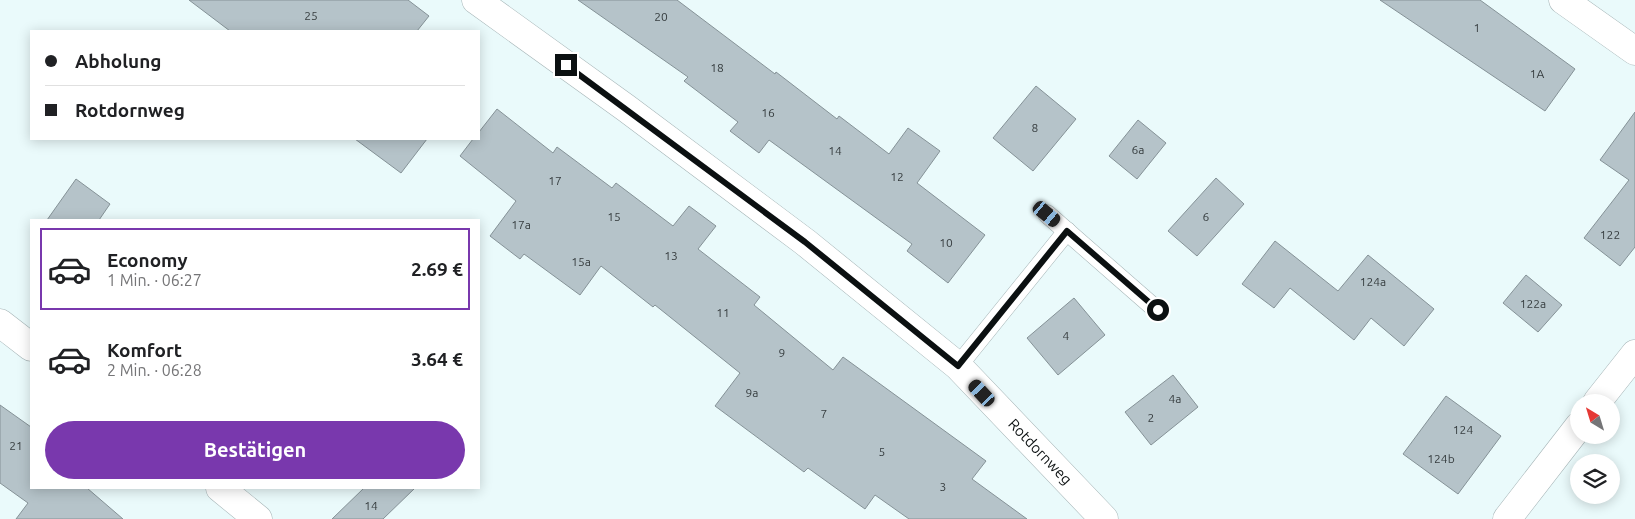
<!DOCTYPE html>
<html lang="de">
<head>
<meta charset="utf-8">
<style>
	body { margin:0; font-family:Ubuntu,sans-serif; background:#f2f2f2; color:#202124; height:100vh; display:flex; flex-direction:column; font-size:19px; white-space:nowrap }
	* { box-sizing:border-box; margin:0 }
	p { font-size:16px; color:#757577 }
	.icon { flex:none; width:28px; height:28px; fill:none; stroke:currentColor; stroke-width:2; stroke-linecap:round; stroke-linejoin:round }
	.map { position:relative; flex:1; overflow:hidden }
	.drawer { position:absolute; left:30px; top:219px; width:450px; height:270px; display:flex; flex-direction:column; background:#fff; border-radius:0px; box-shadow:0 2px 12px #0003 }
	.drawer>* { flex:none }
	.guide { position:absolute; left:30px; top:30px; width:450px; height:110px; border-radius:0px; box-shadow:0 2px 12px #0003; display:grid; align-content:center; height:110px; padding:0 15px; background:#fff }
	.needle { width:32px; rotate:322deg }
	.controls { position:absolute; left:1570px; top:394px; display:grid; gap:10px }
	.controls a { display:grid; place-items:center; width:50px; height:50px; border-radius:50%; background:#fff; box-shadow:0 2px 12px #0003; font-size:25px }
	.end { position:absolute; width:22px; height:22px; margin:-11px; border:6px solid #0b1011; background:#fff; box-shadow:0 0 0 2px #fff }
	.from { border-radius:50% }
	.car { position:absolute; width:15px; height:30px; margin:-15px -8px; border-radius:6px; box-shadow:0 0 4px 1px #0007; background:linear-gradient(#222 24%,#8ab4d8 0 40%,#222 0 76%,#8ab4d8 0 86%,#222 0) }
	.guide b { display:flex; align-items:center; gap:18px; height:48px; font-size:19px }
	.guide b+b { border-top:1px solid #e0e0e0 }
	.guide i { width:12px; height:12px; background:#202124 }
	ul { padding:9px 0 0; list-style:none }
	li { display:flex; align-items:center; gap:15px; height:82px; margin:0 10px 8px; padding:0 5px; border:2px solid transparent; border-radius:0px }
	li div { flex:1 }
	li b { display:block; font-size:19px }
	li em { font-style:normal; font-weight:600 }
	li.on { border-color:#7938ad }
	li>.icon { width:45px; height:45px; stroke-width:1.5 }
	.button { display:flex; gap:10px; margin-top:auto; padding:10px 15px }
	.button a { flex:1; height:58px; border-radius:30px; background:#7938ad; color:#fff; font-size:20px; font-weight:600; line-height:58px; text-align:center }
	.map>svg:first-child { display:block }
</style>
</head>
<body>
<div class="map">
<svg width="1635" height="519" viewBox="0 0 1635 519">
	<rect width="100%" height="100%" fill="#eafafb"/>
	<!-- building -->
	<g fill="#b5c3c9" stroke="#859297">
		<path d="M189,0H408L429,16L417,31H230Z"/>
		<path d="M578,0H677L775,74L776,72L837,119L839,116L889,154L908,128L940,151L917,183L985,235L948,283L907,251L912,244L769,140L759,153L730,131L738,122L684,81L688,77Z"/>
		<path d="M1380,0H1480L1575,69L1545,111Z"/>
		<path d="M1036,86L1076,119L1033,171L993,138Z"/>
		<path d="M497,109L553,153L557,147L612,188L616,183L673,226L689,206L716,226L698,249L760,297L754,305L833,370L843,357L986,461L972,479L1027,519H909L875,495L865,509L808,468L804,472L715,406L740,373L655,305L653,307L601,266L580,295L524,254L520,259L490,236L516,201L460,156L473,139H479V132Z"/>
		<path d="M1635,112V247L1620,266L1584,238L1629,180L1600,160Z"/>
		<path d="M1138,120L1166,143L1137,179L1109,156Z"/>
		<path d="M355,139H427L401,173Z"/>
		<path d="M1216,178L1244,204L1197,256L1168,231Z"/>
		<path d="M76,179L110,204L99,220H47Z"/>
		<path d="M1275,241L1338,291L1368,255L1434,309L1404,346L1371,318L1354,340L1290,288L1274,308L1242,284Z"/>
		<path d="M1526,275L1562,305L1538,332L1503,303Z"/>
		<path d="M1074,298L1105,335L1058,375L1027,338Z"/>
		<path d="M1173,375L1198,407L1151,445L1125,412Z"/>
		<path d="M1446,396L1501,436L1458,494L1403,454Z"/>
		<path d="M0,405L31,427V488H87L123,519H16L28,503L0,483Z"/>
		<path d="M364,488H415L383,519H332Z"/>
	</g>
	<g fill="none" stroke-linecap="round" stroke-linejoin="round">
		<!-- lane casing -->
		<g stroke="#a5b4b6" stroke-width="19">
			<g id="lane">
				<path d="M1047,214L1158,311"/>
				<path d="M958,366L1067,231"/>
			</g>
		</g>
		<!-- street casing -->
		<g stroke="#a5b4b6" stroke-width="29">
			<g id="street">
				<path id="s1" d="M476,0L626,108L805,242L958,366L1104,519"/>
				<path d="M1563,0L1635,51"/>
				<path d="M0,323L31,347"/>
				<path d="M1597,402L1635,354"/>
				<path d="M220,488L258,519"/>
				<path d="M1507,519L1579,426"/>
			</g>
		</g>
		<!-- lane -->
		<use href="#lane" stroke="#fff" stroke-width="18"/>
		<!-- street -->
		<use href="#street" stroke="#fff" stroke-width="28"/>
	</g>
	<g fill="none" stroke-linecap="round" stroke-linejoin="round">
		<!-- route -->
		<path stroke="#0b1011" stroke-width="6" d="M566,65L805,242L958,366L1067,231L1158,310"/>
	</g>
	<g text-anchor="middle" stroke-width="4.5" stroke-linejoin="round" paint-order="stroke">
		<!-- number labels -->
		<g font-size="12" fill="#363d3f">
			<text x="311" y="20">25</text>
			<text x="661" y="21">20</text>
			<text x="1477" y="32">1</text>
			<text x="717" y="72">18</text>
			<text x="1537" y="78">1A</text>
			<text x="768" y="117">16</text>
			<text x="1035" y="132">8</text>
			<text x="1138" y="154">6a</text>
			<text x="835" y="155">14</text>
			<text x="897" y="181">12</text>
			<text x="555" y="185">17</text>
			<text x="614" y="221">15</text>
			<text x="1206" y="221">6</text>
			<text x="521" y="229">17a</text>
			<text x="1610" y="239">122</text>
			<text x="946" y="247">10</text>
			<text x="671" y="260">13</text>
			<text x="581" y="266">15a</text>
			<text x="1373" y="286">124a</text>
			<text x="1533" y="308">122a</text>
			<text x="723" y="317">11</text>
			<text x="1066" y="340">4</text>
			<text x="782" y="357">9</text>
			<text x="752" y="397">9a</text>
			<text x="1175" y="403">4a</text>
			<text x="824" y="418">7</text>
			<text x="1151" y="422">2</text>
			<text x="1463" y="434">124</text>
			<text x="16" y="450">21</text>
			<text x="882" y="456">5</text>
			<text x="1441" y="463">124b</text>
			<text x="943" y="491">3</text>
			<text x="371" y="510">14</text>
		</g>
		<!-- street labels -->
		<g font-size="15" fill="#0b1011" stroke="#fff">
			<text dy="5" stroke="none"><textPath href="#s1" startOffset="724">Rotdornweg</textPath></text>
		</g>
	</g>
</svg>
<div class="controls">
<a><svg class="needle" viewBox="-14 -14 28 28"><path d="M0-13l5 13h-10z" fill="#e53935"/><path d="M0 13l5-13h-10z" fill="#757577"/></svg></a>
<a><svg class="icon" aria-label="layers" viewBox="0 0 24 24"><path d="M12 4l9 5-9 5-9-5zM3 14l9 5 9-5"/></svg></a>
</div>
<i class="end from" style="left:1158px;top:310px"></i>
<i class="end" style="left:566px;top:65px"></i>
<i class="car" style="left:1047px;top:214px;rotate:130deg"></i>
<i class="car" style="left:982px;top:393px;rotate:317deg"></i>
<div class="guide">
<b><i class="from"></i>Abholung</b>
<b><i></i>Rotdornweg</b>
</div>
<section class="drawer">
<ul>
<li class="on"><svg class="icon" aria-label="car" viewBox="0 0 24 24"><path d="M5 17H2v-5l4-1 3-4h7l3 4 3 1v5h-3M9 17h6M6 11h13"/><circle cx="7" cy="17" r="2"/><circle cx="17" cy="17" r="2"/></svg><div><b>Economy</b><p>1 Min. · 06:27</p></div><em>2.69 €</em></li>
<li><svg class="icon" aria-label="car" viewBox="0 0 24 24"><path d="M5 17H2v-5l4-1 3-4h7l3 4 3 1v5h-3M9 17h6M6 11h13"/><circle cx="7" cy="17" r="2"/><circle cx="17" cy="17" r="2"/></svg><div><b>Komfort</b><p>2 Min. · 06:28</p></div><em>3.64 €</em></li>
</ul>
<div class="button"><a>Bestätigen</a></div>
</section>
</div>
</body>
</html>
